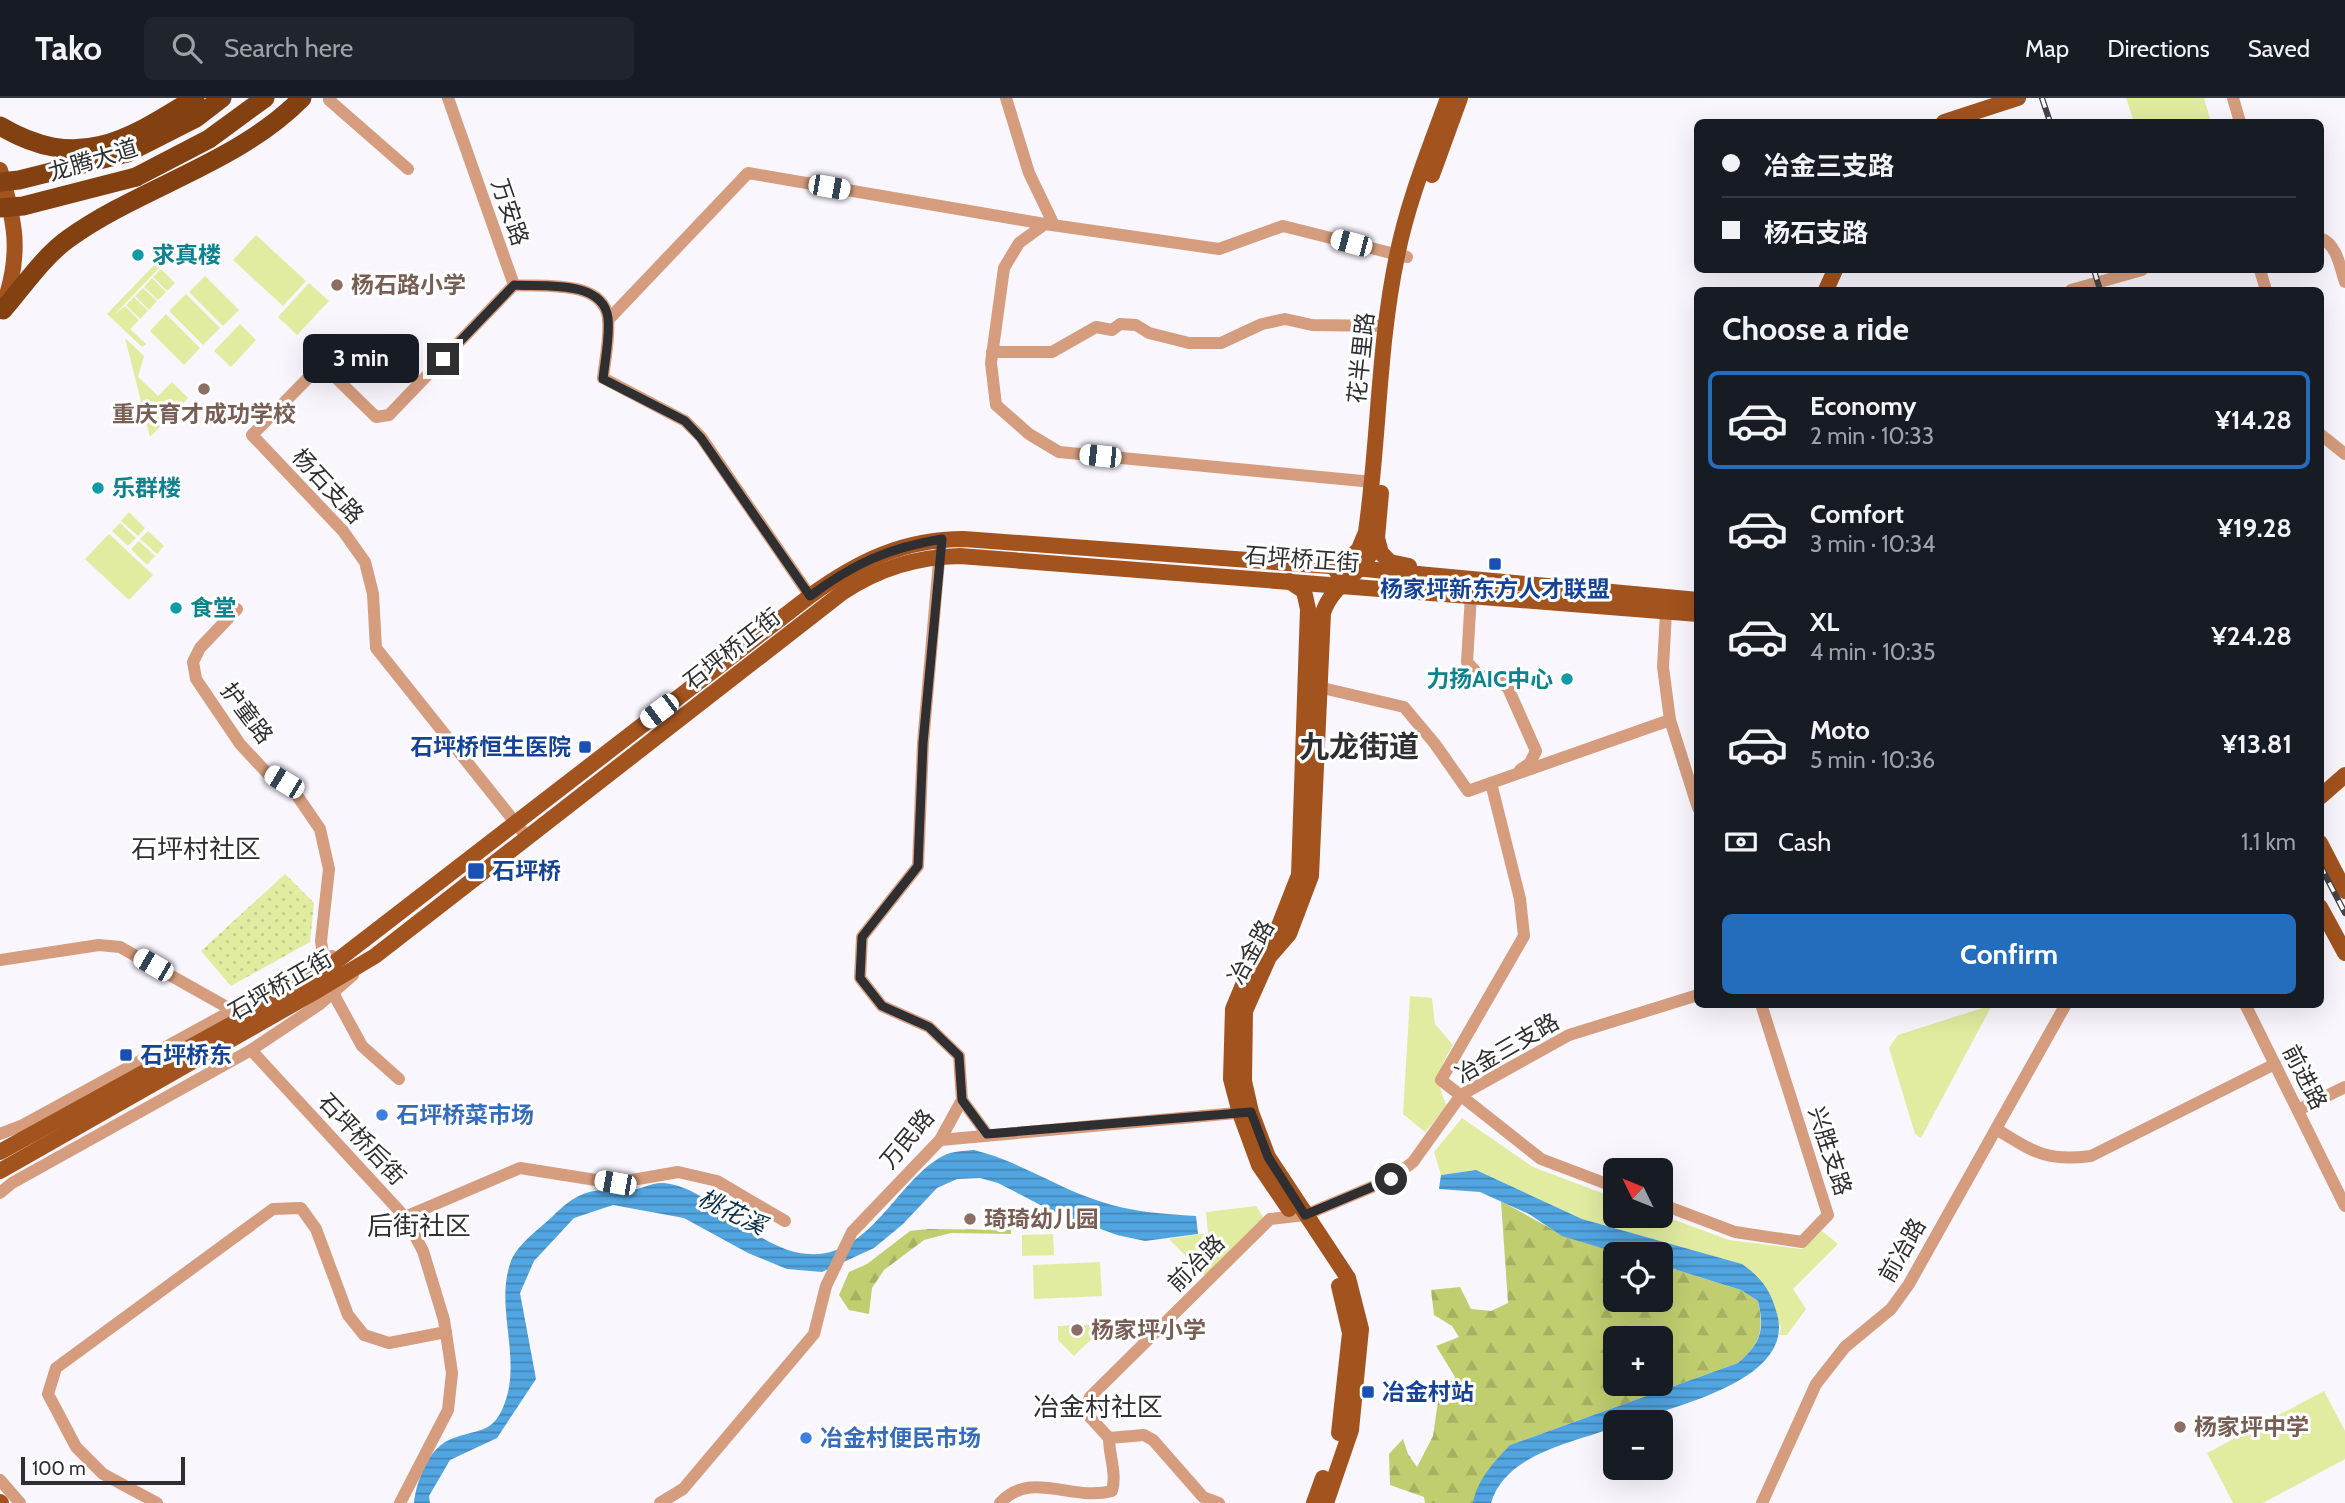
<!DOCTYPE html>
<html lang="en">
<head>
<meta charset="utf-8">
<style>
	body { margin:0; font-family:Cabin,"Noto Sans SC",sans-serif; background:#20242c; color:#f1f3f6; height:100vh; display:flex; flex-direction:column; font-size:26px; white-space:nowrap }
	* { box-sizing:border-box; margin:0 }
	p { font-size:23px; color:#9ea1a6 }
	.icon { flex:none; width:38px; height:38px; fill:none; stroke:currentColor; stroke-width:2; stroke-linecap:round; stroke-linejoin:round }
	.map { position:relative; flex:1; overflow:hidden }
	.panel { position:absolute; left:1694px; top:189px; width:630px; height:721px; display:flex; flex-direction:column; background:#171b24; border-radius:10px; box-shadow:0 7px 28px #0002 }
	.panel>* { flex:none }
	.top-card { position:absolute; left:1694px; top:21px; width:630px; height:154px; border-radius:10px; box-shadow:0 7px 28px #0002; display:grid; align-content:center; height:154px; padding:0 28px; background:#171b24 }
	.needle { width:46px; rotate:313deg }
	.fabs { position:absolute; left:1603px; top:1060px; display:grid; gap:14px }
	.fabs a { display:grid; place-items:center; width:70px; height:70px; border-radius:10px; background:#171b24; box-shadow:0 7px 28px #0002; font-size:35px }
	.scale { position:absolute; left:21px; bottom:18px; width:164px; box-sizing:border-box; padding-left:7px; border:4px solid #2f2e30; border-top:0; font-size:19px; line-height:24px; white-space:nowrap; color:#2f2e30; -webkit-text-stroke:5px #fff; paint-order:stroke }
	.end { position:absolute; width:32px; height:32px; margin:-16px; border:9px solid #2f2e30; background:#fff; box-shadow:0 0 0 4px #fff }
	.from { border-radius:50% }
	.bubble { position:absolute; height:49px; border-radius:10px; background:#171b24; box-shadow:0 7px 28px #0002; font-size:23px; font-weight:700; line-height:49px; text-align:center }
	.car { position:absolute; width:21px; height:42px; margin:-21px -10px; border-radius:9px; box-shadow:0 0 5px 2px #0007; background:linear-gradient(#fff 24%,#345 0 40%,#fff 0 76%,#345 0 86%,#fff 0) }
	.top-card b { display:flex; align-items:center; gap:24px; height:66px; font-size:26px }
	.top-card b+b { border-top:2px solid #363941 }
	.top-card i { width:18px; height:18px; background:#f1f3f6 }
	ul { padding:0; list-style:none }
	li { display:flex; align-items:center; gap:21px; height:98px; margin:0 14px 10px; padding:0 14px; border:4px solid transparent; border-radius:10px }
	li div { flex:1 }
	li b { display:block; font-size:26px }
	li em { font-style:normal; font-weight:700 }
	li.active { border-color:#236dbc }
	li>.icon { width:63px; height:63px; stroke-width:1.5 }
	h2 { padding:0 28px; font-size:32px; line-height:84px }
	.pay { display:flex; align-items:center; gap:18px; height:77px; padding:0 28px; font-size:26px }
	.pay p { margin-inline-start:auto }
	.button { display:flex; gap:14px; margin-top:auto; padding:14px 28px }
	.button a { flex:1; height:80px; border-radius:10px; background:#236dbc; color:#fff; font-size:28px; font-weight:700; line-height:80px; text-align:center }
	header { display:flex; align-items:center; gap:42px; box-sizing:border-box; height:98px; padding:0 35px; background:#171b24; border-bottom:2px solid #363941 }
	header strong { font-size:33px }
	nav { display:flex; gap:38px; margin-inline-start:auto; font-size:24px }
	.search { width:490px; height:63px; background:#20242c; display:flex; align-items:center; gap:18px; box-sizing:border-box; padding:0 24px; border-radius:10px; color:#9ea1a6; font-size:26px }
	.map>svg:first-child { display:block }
</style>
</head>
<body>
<header>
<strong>Tako</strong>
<div class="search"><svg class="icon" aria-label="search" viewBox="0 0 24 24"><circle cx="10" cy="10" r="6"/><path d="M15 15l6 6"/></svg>Search here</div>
<nav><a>Map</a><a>Directions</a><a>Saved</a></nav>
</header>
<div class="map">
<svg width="2345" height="1405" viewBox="0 0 2345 1405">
	<defs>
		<pattern id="forest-firs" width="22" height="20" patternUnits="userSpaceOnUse" patternTransform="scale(1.75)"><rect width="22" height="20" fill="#c1ce70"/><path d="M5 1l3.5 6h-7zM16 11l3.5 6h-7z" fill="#a6b161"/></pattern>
		<pattern id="park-dots" width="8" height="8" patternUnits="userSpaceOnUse" patternTransform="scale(1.75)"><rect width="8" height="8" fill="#e1eca0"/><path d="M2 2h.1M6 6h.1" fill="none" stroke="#c1cb8a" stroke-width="1.8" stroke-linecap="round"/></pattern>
		<pattern id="water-rules" width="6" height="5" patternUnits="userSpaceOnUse" patternTransform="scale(1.75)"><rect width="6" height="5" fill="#51a5e1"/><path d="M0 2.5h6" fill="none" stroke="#4487b7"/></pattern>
	</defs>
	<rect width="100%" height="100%" fill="#f9f6fe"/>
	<!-- green -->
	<g fill="#e1eca0">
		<path d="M2126,0H2204L2211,24H2134Z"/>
		<path d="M256,137L306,183L283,208L233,162Z"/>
		<path d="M159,162L160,169L115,216L125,208L139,222L130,231L146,246L142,249L107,216Z"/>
		<path d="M161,171L175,185L167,193L153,179Z"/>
		<path d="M205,178L239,212L223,228L189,194Z"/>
		<path d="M152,180L166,194L158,202L144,189Z"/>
		<path d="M309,185L329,203L297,237L278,219Z"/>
		<path d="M143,190L157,203L149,212L135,198Z"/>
		<path d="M186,196L220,230L203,247L169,213Z"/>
		<path d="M134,199L148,213L140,221L126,207Z"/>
		<path d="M166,216L200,250L184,267L150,233Z"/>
		<path d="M240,226L256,242L231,269L214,253Z"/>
		<path d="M125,240L144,258L138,279L158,298L172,284L188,300L150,339Z"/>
		<path d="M129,414L145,430L138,438L121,423Z"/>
		<path d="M120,425L136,440L128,448L112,433Z"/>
		<path d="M148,433L164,448L157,456L140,441Z"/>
		<path d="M109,436L153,477L129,502L85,461Z"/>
		<path d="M139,443L155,458L147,467L131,451Z"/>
		<path d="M1410,898L1432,900L1435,926L1453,947C1439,970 1434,982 1447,1008L1425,1034L1403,1016Z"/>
		<path d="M1992,907L1921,1040L1915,1036L1889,950L1898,937Z"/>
		<path d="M1462,1020L1533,1069L1615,1100V1118L1661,1117L1729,1142L1802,1151L1822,1133L1838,1146L1793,1191L1806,1211L1787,1237H1779L1781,1229L1742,1166L1582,1121L1476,1072L1441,1077L1434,1054Z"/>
		<path d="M1256,1108L1265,1122L1206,1179L1169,1141L1208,1135L1206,1114Z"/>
		<path d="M1053,1136L1054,1157L1022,1158V1137Z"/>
		<path d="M1100,1164L1102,1198L1034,1201L1033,1167Z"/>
		<path d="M1107,1226L1074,1258L1058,1242V1228Z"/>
		<path d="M2324,1293L2345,1333V1361L2263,1405H2233L2207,1355Z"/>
	</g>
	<!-- forest -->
	<g fill="url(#forest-firs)" fill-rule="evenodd">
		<path d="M1501,1103L1559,1135L1628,1157H1615V1202H1661V1167L1741,1192L1758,1203C1764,1233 1761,1244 1738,1265L1510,1347L1474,1405H1425L1424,1399L1390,1387L1389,1356L1403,1341L1408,1356L1417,1369L1433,1338L1439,1296L1455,1279L1436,1248L1459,1239L1452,1228L1434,1217L1431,1192L1460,1189L1471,1211L1491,1213L1508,1205ZM1615,1241H1661V1286H1615Z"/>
		<path d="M928,1131L1011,1132V1136L951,1135L924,1142L884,1172L872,1190L869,1216L849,1212L839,1197L849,1174L867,1166L910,1133Z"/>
	</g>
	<!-- park -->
	<path fill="url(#park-dots)" d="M285,776L314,805L310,844L231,888L201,853Z"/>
	<!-- water -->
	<g fill="url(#water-rules)">
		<path d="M974,1052C1019,1063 1056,1089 1099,1103C1131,1114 1163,1116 1196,1118L1198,1136L1145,1143L1117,1137L1052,1113L998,1085L980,1080L957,1081L937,1090L903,1126L874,1150L822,1174L787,1171L748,1155L684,1120L613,1107L574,1120L534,1163L520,1195L536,1281L497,1340L450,1362L429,1398L430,1405H414C416,1385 428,1351 449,1342C479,1329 495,1339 507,1298C519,1255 496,1208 510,1166C515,1148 539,1131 552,1119C579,1092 591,1091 627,1092C639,1093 651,1084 664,1085C718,1090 763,1167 826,1155C876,1145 902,1079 943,1058C952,1053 964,1053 974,1052Z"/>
		<path d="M1476,1072L1582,1121L1742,1166C1762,1180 1771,1193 1777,1216C1796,1283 1673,1308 1628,1325H1615V1329C1573,1345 1506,1355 1491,1405H1473C1477,1382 1494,1364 1510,1347L1738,1265C1761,1244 1765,1233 1758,1203L1741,1192L1661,1167V1157H1625L1562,1138L1529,1116L1480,1094L1439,1091L1441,1077Z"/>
	</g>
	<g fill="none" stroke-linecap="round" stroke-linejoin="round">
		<!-- minor -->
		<g stroke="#d59c7d" stroke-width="12">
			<path d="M331,0L329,2L408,71"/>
			<path d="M448,0L514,187C542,189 603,181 608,220C610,239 605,262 603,280L685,323L701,339L810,498"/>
			<path d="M1006,0L1029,75L1054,127"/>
			<path d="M2233,0L2240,24"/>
			<path d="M2320,140C2337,146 2340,169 2345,184"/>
			<path d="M2260,172L2266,192"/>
			<path d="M514,187L389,317L376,319L332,276L324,272L314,274L252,337L343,433L365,464L373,496L376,550L526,738"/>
			<path d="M2071,192L2142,172"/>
			<path d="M608,222L748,75L1045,126"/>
			<path d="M992,254H1052L1096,229L1112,232L1120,226L1136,227L1149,235L1189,245H1221L1262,226L1285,221L1312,227L1386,228"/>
			<path d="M2320,336L2345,356"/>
			<path d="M1373,384L1059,354L1029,336L996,307L991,265L1004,170L1019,145L1045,126L1219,151L1283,128L1407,159"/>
			<path d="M1471,497L1467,564L1479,577L1499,583L1508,590L1536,653L1530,665L1520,672"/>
			<path d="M237,511L200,550L193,564L196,581L240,646L267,675L294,693L320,731L329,771L321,843L324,862"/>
			<path d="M1666,514L1663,569L1670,622L1698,710"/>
			<path d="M1318,589L1404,609L1435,646L1468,693L1670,622"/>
			<path d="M1491,685L1520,801L1524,838L1441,982L1541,1061L1615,1089"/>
			<path d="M0,862L99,847L120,849L232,912"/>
			<path d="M333,895L362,948L399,981"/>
			<path d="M2245,906L2345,1108"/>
			<path d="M251,952L405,1119L423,1153L444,1222L452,1275L448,1312L400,1405"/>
			<path d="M962,1002L987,1036"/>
			<path d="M2298,1012L2345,989"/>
			<path d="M1996,1031C2034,1054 2046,1064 2091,1058L2275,966"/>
			<path d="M0,1036L23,1027L332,858"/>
			<path d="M940,1042L1247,1014"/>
			<path d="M0,1095L12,1085L251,952L320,906L353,877"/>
			<path d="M1661,1106L1735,1134L1802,1144L1828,1117L1761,906"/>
			<path d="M405,1119L520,1070L615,1085L678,1074L717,1083L785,1123"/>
			<path d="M0,1382L20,1405"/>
			<path d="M157,1405L103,1376L76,1349L48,1296L56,1270L273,1111L301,1110L316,1131L348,1217L364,1237L389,1245L446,1234"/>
			<path d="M660,1405L683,1391L814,1236L826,1188L852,1134L940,1042L962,1002L959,958L929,929L882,908L860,880L862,839L918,768L923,645L940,452"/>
			<path d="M1000,1405C1031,1371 1071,1404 1112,1393C1117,1375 1109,1358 1109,1340"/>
			<path d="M1219,1405L1203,1399L1153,1342L1144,1337L1109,1340L1088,1317L1086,1309L1090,1299L1270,1121L1305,1117L1391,1081L1413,1064L1461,997L1569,937L1698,897"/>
			<path d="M1762,1405L1816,1286L1845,1249L1891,1211L1909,1186L2066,906"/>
		</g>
		<!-- major -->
		<g stroke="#a2531e" stroke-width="16">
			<path d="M1944,24L2018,0"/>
			<path d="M0,72C15,123 22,155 4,206"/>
			<path d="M1432,77L1460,0"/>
			<path d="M1826,192L1835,172"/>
			<path d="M1381,395L1377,440L1381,455L1390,464L1409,468"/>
			<path d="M1337,474L1359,451L1366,434C1379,342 1378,248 1397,158C1408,103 1429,52 1448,0"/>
			<path d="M2320,699L2345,677"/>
			<path d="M2320,745L2345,793"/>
			<path d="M2320,809L2345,855"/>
			<path d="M312,882L810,498C858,463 904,441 964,441L1343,469L1698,502"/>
			<path d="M318,892L375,858L843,494C880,470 916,459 960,458L1698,516"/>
			<path d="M1289,1111L1259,1067L1240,1015L1231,981L1233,911L1258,851L1279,828L1299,777L1308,511L1304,493L1289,483"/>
			<path d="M1339,1335L1350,1235L1339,1188"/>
			<path d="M0,1404L1,1405"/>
			<path d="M1314,1405L1323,1380"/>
			<path d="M1326,1405L1351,1332L1361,1231L1348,1180L1268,1059L1251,1014L1244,983L1245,913L1269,859L1289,836L1311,778L1323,515C1334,481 1365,480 1377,440"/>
		</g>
		<!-- highway -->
		<g stroke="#834011" stroke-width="19">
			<path d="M0,28C78,74 126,43 195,0"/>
			<path d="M127,55L196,20L222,0"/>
			<path d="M136,79L209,41L265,0"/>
			<path d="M3,212C23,189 43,159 68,141C142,88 237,66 302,0"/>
		</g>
		<!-- rail casing -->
		<g stroke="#444345" stroke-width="6">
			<g id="rail">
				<path d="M2042,0L2050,24"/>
				<path d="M2094,172L2100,192"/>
				<path d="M2320,767L2345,815"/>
			</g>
		</g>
		<!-- rail -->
		<use href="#rail" stroke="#fff" stroke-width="3.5" stroke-dasharray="10" stroke-linecap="butt"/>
		<!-- major-bridge -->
		<g stroke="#a2531e" stroke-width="16">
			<path d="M0,1054L312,882"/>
			<path d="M0,1073L318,892"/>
		</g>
		<!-- highway-bridge -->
		<g stroke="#834011" stroke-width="19">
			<path d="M0,84L19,82L127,55"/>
			<path d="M0,110L23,108L136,79"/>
		</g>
	</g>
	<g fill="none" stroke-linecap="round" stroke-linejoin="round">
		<!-- route -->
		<path stroke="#2f2e30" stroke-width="9" d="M443,261L514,187C542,189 603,181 608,220C610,239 605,262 603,281L685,323L701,340L810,498C855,465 888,450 942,441L923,645L918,768L862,839L860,880L882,908L929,929L959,958L962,1002L987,1036L1251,1014L1268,1059L1305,1117L1391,1081"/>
	</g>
	<!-- markers -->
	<g fill="#0f9aa8" stroke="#fff" stroke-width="2.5">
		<circle cx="138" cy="157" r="7"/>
		<circle cx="98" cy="390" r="7"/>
		<circle cx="176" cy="510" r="7"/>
		<circle cx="1567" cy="581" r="7"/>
	</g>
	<g fill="#8d6e63" stroke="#fff" stroke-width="2.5">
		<circle cx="337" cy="187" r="7"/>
		<circle cx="204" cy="291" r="7"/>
		<circle cx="970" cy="1121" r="7"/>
		<circle cx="1077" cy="1232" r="7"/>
		<circle cx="2180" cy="1329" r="7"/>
	</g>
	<g fill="#1a4fb4" stroke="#fff" stroke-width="2.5">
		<rect x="1488" y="459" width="14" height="14" rx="3.5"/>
		<rect x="578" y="642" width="14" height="14" rx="3.5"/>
		<rect x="467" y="764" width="18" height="18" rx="3.5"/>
		<rect x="119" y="950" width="14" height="14" rx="3.5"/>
		<rect x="1361" y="1287" width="14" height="14" rx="3.5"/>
	</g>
	<g fill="#3f7fe0" stroke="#fff" stroke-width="2.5">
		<circle cx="382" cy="1017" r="7"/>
		<circle cx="806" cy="1340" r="7"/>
	</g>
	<g text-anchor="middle" stroke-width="6" stroke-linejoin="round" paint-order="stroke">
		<!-- street labels -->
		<g font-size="23" fill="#2f2e30" stroke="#fff">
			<text transform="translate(93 62) rotate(-17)" y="8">龙腾大道</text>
			<text transform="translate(510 114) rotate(71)" y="8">万安路</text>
			<text transform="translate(1361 260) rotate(-84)" y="8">花半里路</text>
			<text transform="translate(328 388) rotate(47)" y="8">杨石支路</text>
			<text transform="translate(1302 461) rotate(4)" y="8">石坪桥正街</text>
			<text transform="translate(732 551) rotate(-38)" y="8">石坪桥正街</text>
			<text transform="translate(247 615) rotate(53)" y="8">护童路</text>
			<text transform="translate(1251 854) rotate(-61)" y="8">冶金路</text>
			<text transform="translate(280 887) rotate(-30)" y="8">石坪桥正街</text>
			<text transform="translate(1507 950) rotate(-30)" y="8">冶金三支路</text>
			<text transform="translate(2305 979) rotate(63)" y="8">前进路</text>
			<text transform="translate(362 1041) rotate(47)" y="8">石坪桥后街</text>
			<text transform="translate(907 1041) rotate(-50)" y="8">万民路</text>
			<text transform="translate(1830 1053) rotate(72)" y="8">兴胜支路</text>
			<text transform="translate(1902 1152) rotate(-60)" y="8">前冶路</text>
			<text transform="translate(1196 1165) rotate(-45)" y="8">前冶路</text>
		</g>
		<!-- culture labels -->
		<g font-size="23" font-weight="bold" fill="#0d838f" stroke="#fff" text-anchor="start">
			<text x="152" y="165">求真楼</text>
			<text x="112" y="398">乐群楼</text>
			<text x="190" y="518">食堂</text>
			<text x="1553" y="589" text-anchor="end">力扬AIC中心</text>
		</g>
		<!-- education labels -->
		<g font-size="23" font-weight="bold" fill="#785e54" stroke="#fff" text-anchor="start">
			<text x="351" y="195">杨石路小学</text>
			<text x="204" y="324" text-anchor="middle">重庆育才成功学校</text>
			<text x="984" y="1129">琦琦幼儿园</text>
			<text x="1091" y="1240">杨家坪小学</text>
			<text x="2194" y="1337">杨家坪中学</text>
		</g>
		<!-- transit labels -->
		<g font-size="23" font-weight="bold" fill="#164399" stroke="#fff" text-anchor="start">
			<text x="1495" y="499" text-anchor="middle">杨家坪新东方人才联盟</text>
			<text x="571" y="657" text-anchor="end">石坪桥恒生医院</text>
			<text x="492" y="781">石坪桥</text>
			<text x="140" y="965">石坪桥东</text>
			<text x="1382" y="1302">冶金村站</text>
		</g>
		<!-- shop labels -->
		<g font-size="23" font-weight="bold" fill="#366cbe" stroke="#fff" text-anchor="start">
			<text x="396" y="1025">石坪桥菜市场</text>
			<text x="820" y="1348">冶金村便民市场</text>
		</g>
		<!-- water labels -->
		<g font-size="24" font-style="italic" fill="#0b3048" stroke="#fff">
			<text transform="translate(732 1114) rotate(26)" y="8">桃花溪</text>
		</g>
		<!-- quarter labels -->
		<g font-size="26" fill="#2f2e30" stroke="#fff">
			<text x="196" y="760">石坪村社区</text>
			<text x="419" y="1137">后街社区</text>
			<text x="1098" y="1318">冶金村社区</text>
		</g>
		<!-- district labels -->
		<g font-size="30" font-weight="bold" fill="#2f2e30" stroke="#fff">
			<text x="1359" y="659">九龙街道</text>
		</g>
	</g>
</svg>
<div class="fabs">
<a><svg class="needle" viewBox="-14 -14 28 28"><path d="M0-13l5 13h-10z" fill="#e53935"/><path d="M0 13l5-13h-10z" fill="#9ea1a6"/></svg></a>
<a><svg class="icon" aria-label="locate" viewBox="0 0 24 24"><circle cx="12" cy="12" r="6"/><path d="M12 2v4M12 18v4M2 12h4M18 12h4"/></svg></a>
<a>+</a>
<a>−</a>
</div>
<div class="scale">100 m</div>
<i class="end from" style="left:1391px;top:1081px"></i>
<i class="end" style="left:443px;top:261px"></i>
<div class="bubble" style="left:303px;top:236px;width:116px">3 min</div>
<i class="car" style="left:829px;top:89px;rotate:100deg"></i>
<i class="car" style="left:1351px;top:145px;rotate:285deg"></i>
<i class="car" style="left:1100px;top:358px;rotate:276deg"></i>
<i class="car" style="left:659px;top:613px;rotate:233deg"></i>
<i class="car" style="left:284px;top:684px;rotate:301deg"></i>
<i class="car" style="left:153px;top:867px;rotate:300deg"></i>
<i class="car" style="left:615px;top:1085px;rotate:280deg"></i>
<div class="top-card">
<b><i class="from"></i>冶金三支路</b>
<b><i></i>杨石支路</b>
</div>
<section class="panel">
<h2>Choose a ride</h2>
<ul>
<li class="active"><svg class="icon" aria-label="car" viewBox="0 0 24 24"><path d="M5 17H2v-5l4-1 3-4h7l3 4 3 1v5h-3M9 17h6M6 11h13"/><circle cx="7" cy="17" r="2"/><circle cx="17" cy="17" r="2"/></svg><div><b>Economy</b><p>2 min · 10:33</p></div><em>¥14.28</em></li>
<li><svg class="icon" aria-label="car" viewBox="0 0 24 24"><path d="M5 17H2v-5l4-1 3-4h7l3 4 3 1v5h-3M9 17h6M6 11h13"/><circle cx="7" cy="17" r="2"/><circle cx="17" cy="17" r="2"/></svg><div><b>Comfort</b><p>3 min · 10:34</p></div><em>¥19.28</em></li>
<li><svg class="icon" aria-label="car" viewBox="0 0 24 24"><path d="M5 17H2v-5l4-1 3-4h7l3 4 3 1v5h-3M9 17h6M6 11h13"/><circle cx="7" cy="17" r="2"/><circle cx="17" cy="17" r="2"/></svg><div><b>XL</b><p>4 min · 10:35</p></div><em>¥24.28</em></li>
<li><svg class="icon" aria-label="car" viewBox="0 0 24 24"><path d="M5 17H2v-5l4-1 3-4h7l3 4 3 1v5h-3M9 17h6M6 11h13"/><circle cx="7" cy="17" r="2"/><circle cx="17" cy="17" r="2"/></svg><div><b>Moto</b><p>5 min · 10:36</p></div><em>¥13.81</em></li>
</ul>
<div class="pay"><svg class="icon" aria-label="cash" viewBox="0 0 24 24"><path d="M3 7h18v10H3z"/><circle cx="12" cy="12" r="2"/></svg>Cash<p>1.1 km</p></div>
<div class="button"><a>Confirm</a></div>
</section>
</div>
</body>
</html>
